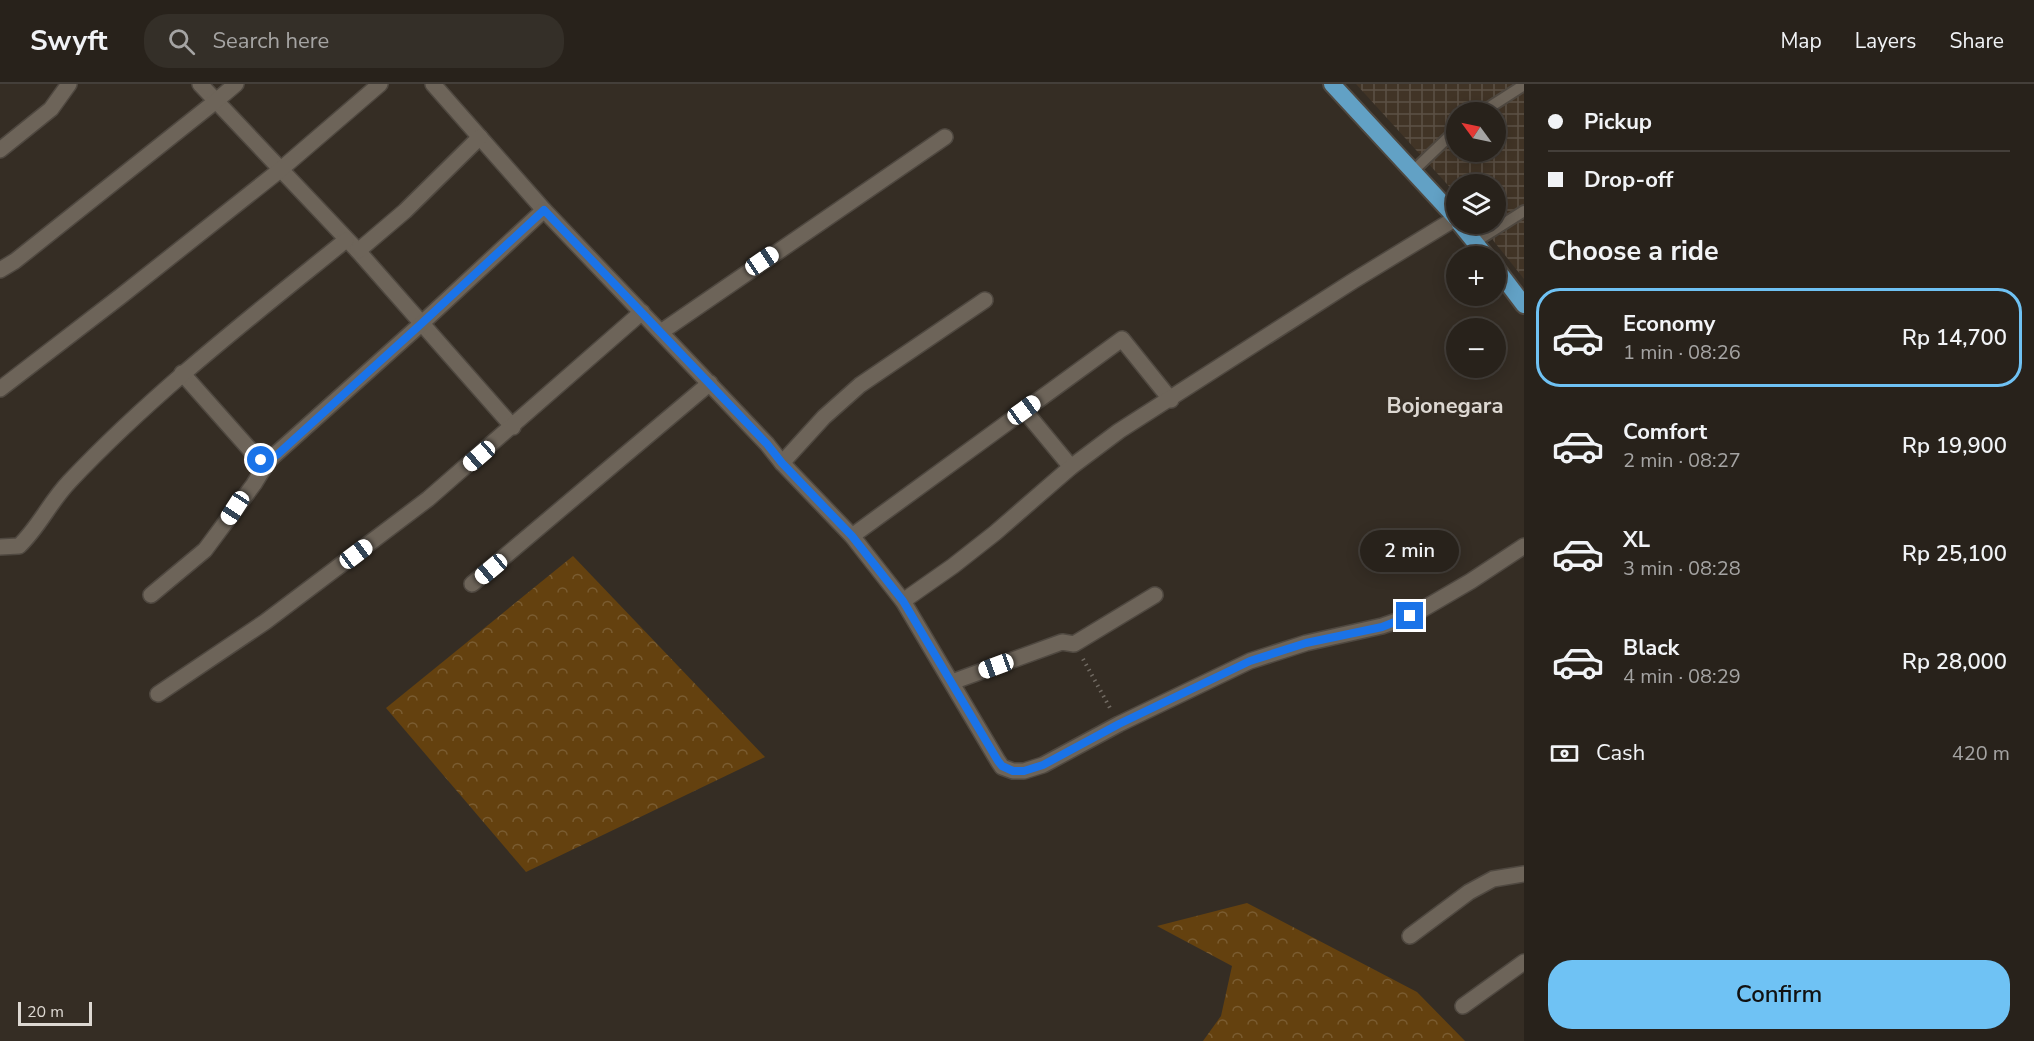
<!DOCTYPE html>
<html lang="en">
<head>
<meta charset="utf-8">
<style>
	body { margin:0; font-family:"Nunito Sans",sans-serif; background:#342f28; color:#f1f3f6; height:100vh; display:flex; flex-direction:column; font-size:22px; white-space:nowrap }
	* { box-sizing:border-box; margin:0 }
	p { font-size:20px; color:#a5a4a3 }
	.icon { flex:none; width:33px; height:33px; fill:none; stroke:currentColor; stroke-width:2; stroke-linecap:round; stroke-linejoin:round }
	.map { position:relative; flex:1; overflow:hidden }
	.drawer { display:flex; flex-direction:column; background:#28221b; width:510px }
	.drawer>* { flex:none }
	.top-card { display:grid; align-content:center; height:132px; padding:0 24px; background:#28221b }
	.needle { width:39px; rotate:303deg }
	.fabs { position:absolute; left:1446px; top:18px; display:grid; gap:12px }
	.fabs a { display:grid; place-items:center; width:60px; height:60px; border-radius:50%; background:#28221b; box-shadow:0 3px 15px #0003,0 0 0 2px #443f3a; font-size:30px }
	.scale { position:absolute; left:18px; bottom:15px; width:74px; box-sizing:border-box; padding-left:6px; border:3px solid #ddd8d2; border-top:0; font-size:16px; line-height:21px; white-space:nowrap; color:#ddd8d2; -webkit-text-stroke:4px #352d24; paint-order:stroke }
	.end { position:absolute; width:27px; height:27px; margin:-14px; border:8px solid #1a73e8; background:#fff; box-shadow:0 0 0 3px #fff }
	.from { border-radius:50% }
	.bubble { position:absolute; height:42px; border-radius:21px; background:#28221b; box-shadow:0 3px 15px #0003,0 0 0 2px #443f3a; font-size:20px; font-weight:600; line-height:42px; text-align:center }
	.car { position:absolute; width:18px; height:36px; margin:-18px -9px; border-radius:8px; box-shadow:0 0 4px 2px #0007; background:linear-gradient(#fff 24%,#345 0 40%,#fff 0 76%,#345 0 86%,#fff 0) }
	.top-card b { display:flex; align-items:center; gap:21px; height:57px; font-size:22px }
	.top-card b+b { border-top:2px solid #443f3a }
	.top-card i { width:15px; height:15px; background:#f1f3f6 }
	ul { padding:0; list-style:none }
	li { display:flex; align-items:center; gap:18px; height:99px; margin:0 12px 9px; padding:0 12px; border:3px solid transparent; border-radius:24px }
	li div { flex:1 }
	li b { display:block; font-size:22px }
	li em { font-style:normal; font-weight:600 }
	li.active { border-color:#6fc2f4 }
	li>.icon { width:54px; height:54px; stroke-width:1.5 }
	h2 { padding:0 24px; font-size:27px; line-height:72px }
	.pay { display:flex; align-items:center; gap:15px; height:66px; padding:0 24px; font-size:22px }
	.pay p { margin-inline-start:auto }
	.button { display:flex; gap:12px; margin-top:auto; padding:12px 24px }
	.button a { flex:1; height:69px; border-radius:24px; background:#6fc2f4; color:#111; font-size:24px; font-weight:600; line-height:69px; text-align:center }
	header { display:flex; align-items:center; gap:36px; box-sizing:border-box; height:84px; padding:0 30px; background:#28221b; border-bottom:2px solid #443f3a }
	header strong { font-size:28px }
	nav { display:flex; gap:33px; margin-inline-start:auto; font-size:21px }
	.search { width:420px; height:54px; background:#342f28; display:flex; align-items:center; gap:15px; box-sizing:border-box; padding:0 21px; border-radius:24px; color:#a5a4a3; font-size:22px }
	main { display:flex; flex:1; min-height:0 }
	.map>svg:first-child { display:block }
</style>
</head>
<body>
<header>
<strong>Swyft</strong>
<div class="search"><svg class="icon" aria-label="search" viewBox="0 0 24 24"><circle cx="10" cy="10" r="6"/><path d="M15 15l6 6"/></svg>Search here</div>
<nav><a>Map</a><a>Layers</a><a>Share</a></nav>
</header>
<main>
<div class="map">
<svg width="1524" height="957" viewBox="0 0 1524 957">
	<defs>
		<pattern id="industrial-grid" width="8" height="8" patternUnits="userSpaceOnUse" patternTransform="scale(1.5)"><rect width="8" height="8" fill="#413426"/><path d="M0 4h8M4 0v8" fill="none" stroke="#5c5145"/></pattern>
		<pattern id="forest-crowns" width="20" height="18" patternUnits="userSpaceOnUse" patternTransform="scale(1.5)"><rect width="20" height="18" fill="#64410f"/><path d="M2 6a3 3 0 1 1 6 0M12 15a3 3 0 1 1 6 0" fill="none" stroke="#7a5c31"/></pattern>
	</defs>
	<rect width="100%" height="100%" fill="#352d24"/>
	<!-- industrial -->
	<path fill="url(#industrial-grid)" fill-rule="evenodd" d="M1356,0H1524V195L1480,140H1496V100H1456V110ZM1456,28H1496V68H1456Z"/>
	<!-- forest -->
	<g fill="url(#forest-crowns)">
		<path d="M573,472L765,673L526,788L386,624Z"/>
		<path d="M1247,819L1417,908L1465,957H1203L1221,932L1232,882L1157,842Z"/>
	</g>
	<g fill="none" stroke-linecap="round" stroke-linejoin="round">
		<!-- service casing -->
		<g stroke="#4f4840" stroke-width="14">
			<g id="service">
				<path d="M1482,28L1524,1"/>
				<path d="M1412,88L1456,46"/>
				<path d="M1475,158L1524,127"/>
			</g>
		</g>
		<!-- minor casing -->
		<g stroke="#4f4840" stroke-width="18">
			<g id="minor">
				<path d="M200,0L358,167L513,343"/>
				<path d="M433,0L544,126L767,360L782,379L852,452L903,517L998,677L1002,683L1013,687H1024L1043,681L1119,640L1250,577L1306,559L1382,542L1411,532L1471,497L1524,462"/>
				<path d="M0,66L51,25L69,0"/>
				<path d="M358,167L405,127L480,53"/>
				<path d="M0,186L15,177L216,17L236,0"/>
				<path d="M661,248L945,53"/>
				<path d="M182,289L253,369L261,376L268,377L421,240L544,126"/>
				<path d="M0,305L121,212L280,86L380,0"/>
				<path d="M1024,326L1071,383"/>
				<path d="M782,379L824,333L860,301L985,216"/>
				<path d="M852,452L1122,255L1171,316"/>
				<path d="M0,463L19,462C39,443 50,418 69,398C153,309 251,233 346,156"/>
				<path d="M472,500L710,299"/>
				<path d="M151,511L205,466L254,400L268,377"/>
				<path d="M903,517L953,482L995,449L1071,383L1119,347L1353,197L1456,134"/>
				<path d="M952,598L1062,558L1074,560L1155,511"/>
				<path d="M158,610L265,538L428,415L642,228"/>
				<path d="M1410,852L1469,808L1493,795L1524,790"/>
				<path d="M1463,922L1524,878"/>
			</g>
		</g>
		<!-- trunk casing -->
		<g stroke="#4f4840" stroke-width="20">
			<g id="trunk">
				<path d="M1332,0L1456,134"/>
				<path d="M1460,140L1486,172"/>
				<path d="M1496,184L1524,221"/>
			</g>
		</g>
		<!-- path -->
		<path stroke="#716a62" stroke-width="4" stroke-dasharray="1.5 4.5" stroke-linecap="butt" d="M1083,575L1110,624"/>
		<!-- service -->
		<use href="#service" stroke="#6d6459" stroke-width="10"/>
		<!-- minor -->
		<use href="#minor" stroke="#6d6459" stroke-width="15"/>
		<!-- trunk -->
		<use href="#trunk" stroke="#62a1c5" stroke-width="16"/>
	</g>
	<g fill="none" stroke-linecap="round" stroke-linejoin="round">
		<!-- route -->
		<path stroke="#1a73e8" stroke-width="8" d="M261,376L268,377L278,370L421,240L544,126L767,360L782,379L852,452L903,517L998,677L1002,682L1013,687H1024L1043,681L1119,640L1250,577L1306,559L1382,543L1410,532"/>
	</g>
	<g text-anchor="middle" stroke-width="6" stroke-linejoin="round" paint-order="stroke">
		<!-- district labels -->
		<g font-size="22" font-weight="bold" fill="#ddd8d2" stroke="#352d24">
			<text x="1445" y="329">Bojonegara</text>
		</g>
	</g>
</svg>
<div class="fabs">
<a><svg class="needle" viewBox="-14 -14 28 28"><path d="M0-13l5 13h-10z" fill="#e53935"/><path d="M0 13l5-13h-10z" fill="#a5a4a3"/></svg></a>
<a><svg class="icon" aria-label="layers" viewBox="0 0 24 24"><path d="M12 4l9 5-9 5-9-5zM3 14l9 5 9-5"/></svg></a>
<a>+</a>
<a>−</a>
</div>
<div class="scale">20 m</div>
<i class="end from" style="left:261px;top:376px"></i>
<i class="end" style="left:1410px;top:532px"></i>
<div class="bubble" style="left:1360px;top:446px;width:99px">2 min</div>
<i class="car" style="left:762px;top:177px;rotate:56deg"></i>
<i class="car" style="left:1024px;top:326px;rotate:54deg"></i>
<i class="car" style="left:479px;top:372px;rotate:229deg"></i>
<i class="car" style="left:235px;top:424px;rotate:213deg"></i>
<i class="car" style="left:356px;top:470px;rotate:53deg"></i>
<i class="car" style="left:491px;top:485px;rotate:230deg"></i>
<i class="car" style="left:996px;top:582px;rotate:250deg"></i>
</div>
<section class="drawer">
<div class="top-card">
<b><i class="from"></i>Pickup</b>
<b><i></i>Drop-off</b>
</div>
<h2>Choose a ride</h2>
<ul>
<li class="active"><svg class="icon" aria-label="car" viewBox="0 0 24 24"><path d="M5 17H2v-5l4-1 3-4h7l3 4 3 1v5h-3M9 17h6M6 11h13"/><circle cx="7" cy="17" r="2"/><circle cx="17" cy="17" r="2"/></svg><div><b>Economy</b><p>1 min · 08:26</p></div><em>Rp 14,700</em></li>
<li><svg class="icon" aria-label="car" viewBox="0 0 24 24"><path d="M5 17H2v-5l4-1 3-4h7l3 4 3 1v5h-3M9 17h6M6 11h13"/><circle cx="7" cy="17" r="2"/><circle cx="17" cy="17" r="2"/></svg><div><b>Comfort</b><p>2 min · 08:27</p></div><em>Rp 19,900</em></li>
<li><svg class="icon" aria-label="car" viewBox="0 0 24 24"><path d="M5 17H2v-5l4-1 3-4h7l3 4 3 1v5h-3M9 17h6M6 11h13"/><circle cx="7" cy="17" r="2"/><circle cx="17" cy="17" r="2"/></svg><div><b>XL</b><p>3 min · 08:28</p></div><em>Rp 25,100</em></li>
<li><svg class="icon" aria-label="car" viewBox="0 0 24 24"><path d="M5 17H2v-5l4-1 3-4h7l3 4 3 1v5h-3M9 17h6M6 11h13"/><circle cx="7" cy="17" r="2"/><circle cx="17" cy="17" r="2"/></svg><div><b>Black</b><p>4 min · 08:29</p></div><em>Rp 28,000</em></li>
</ul>
<div class="pay"><svg class="icon" aria-label="cash" viewBox="0 0 24 24"><path d="M3 7h18v10H3z"/><circle cx="12" cy="12" r="2"/></svg>Cash<p>420 m</p></div>
<div class="button"><a>Confirm</a></div>
</section>
</main>
</body>
</html>
